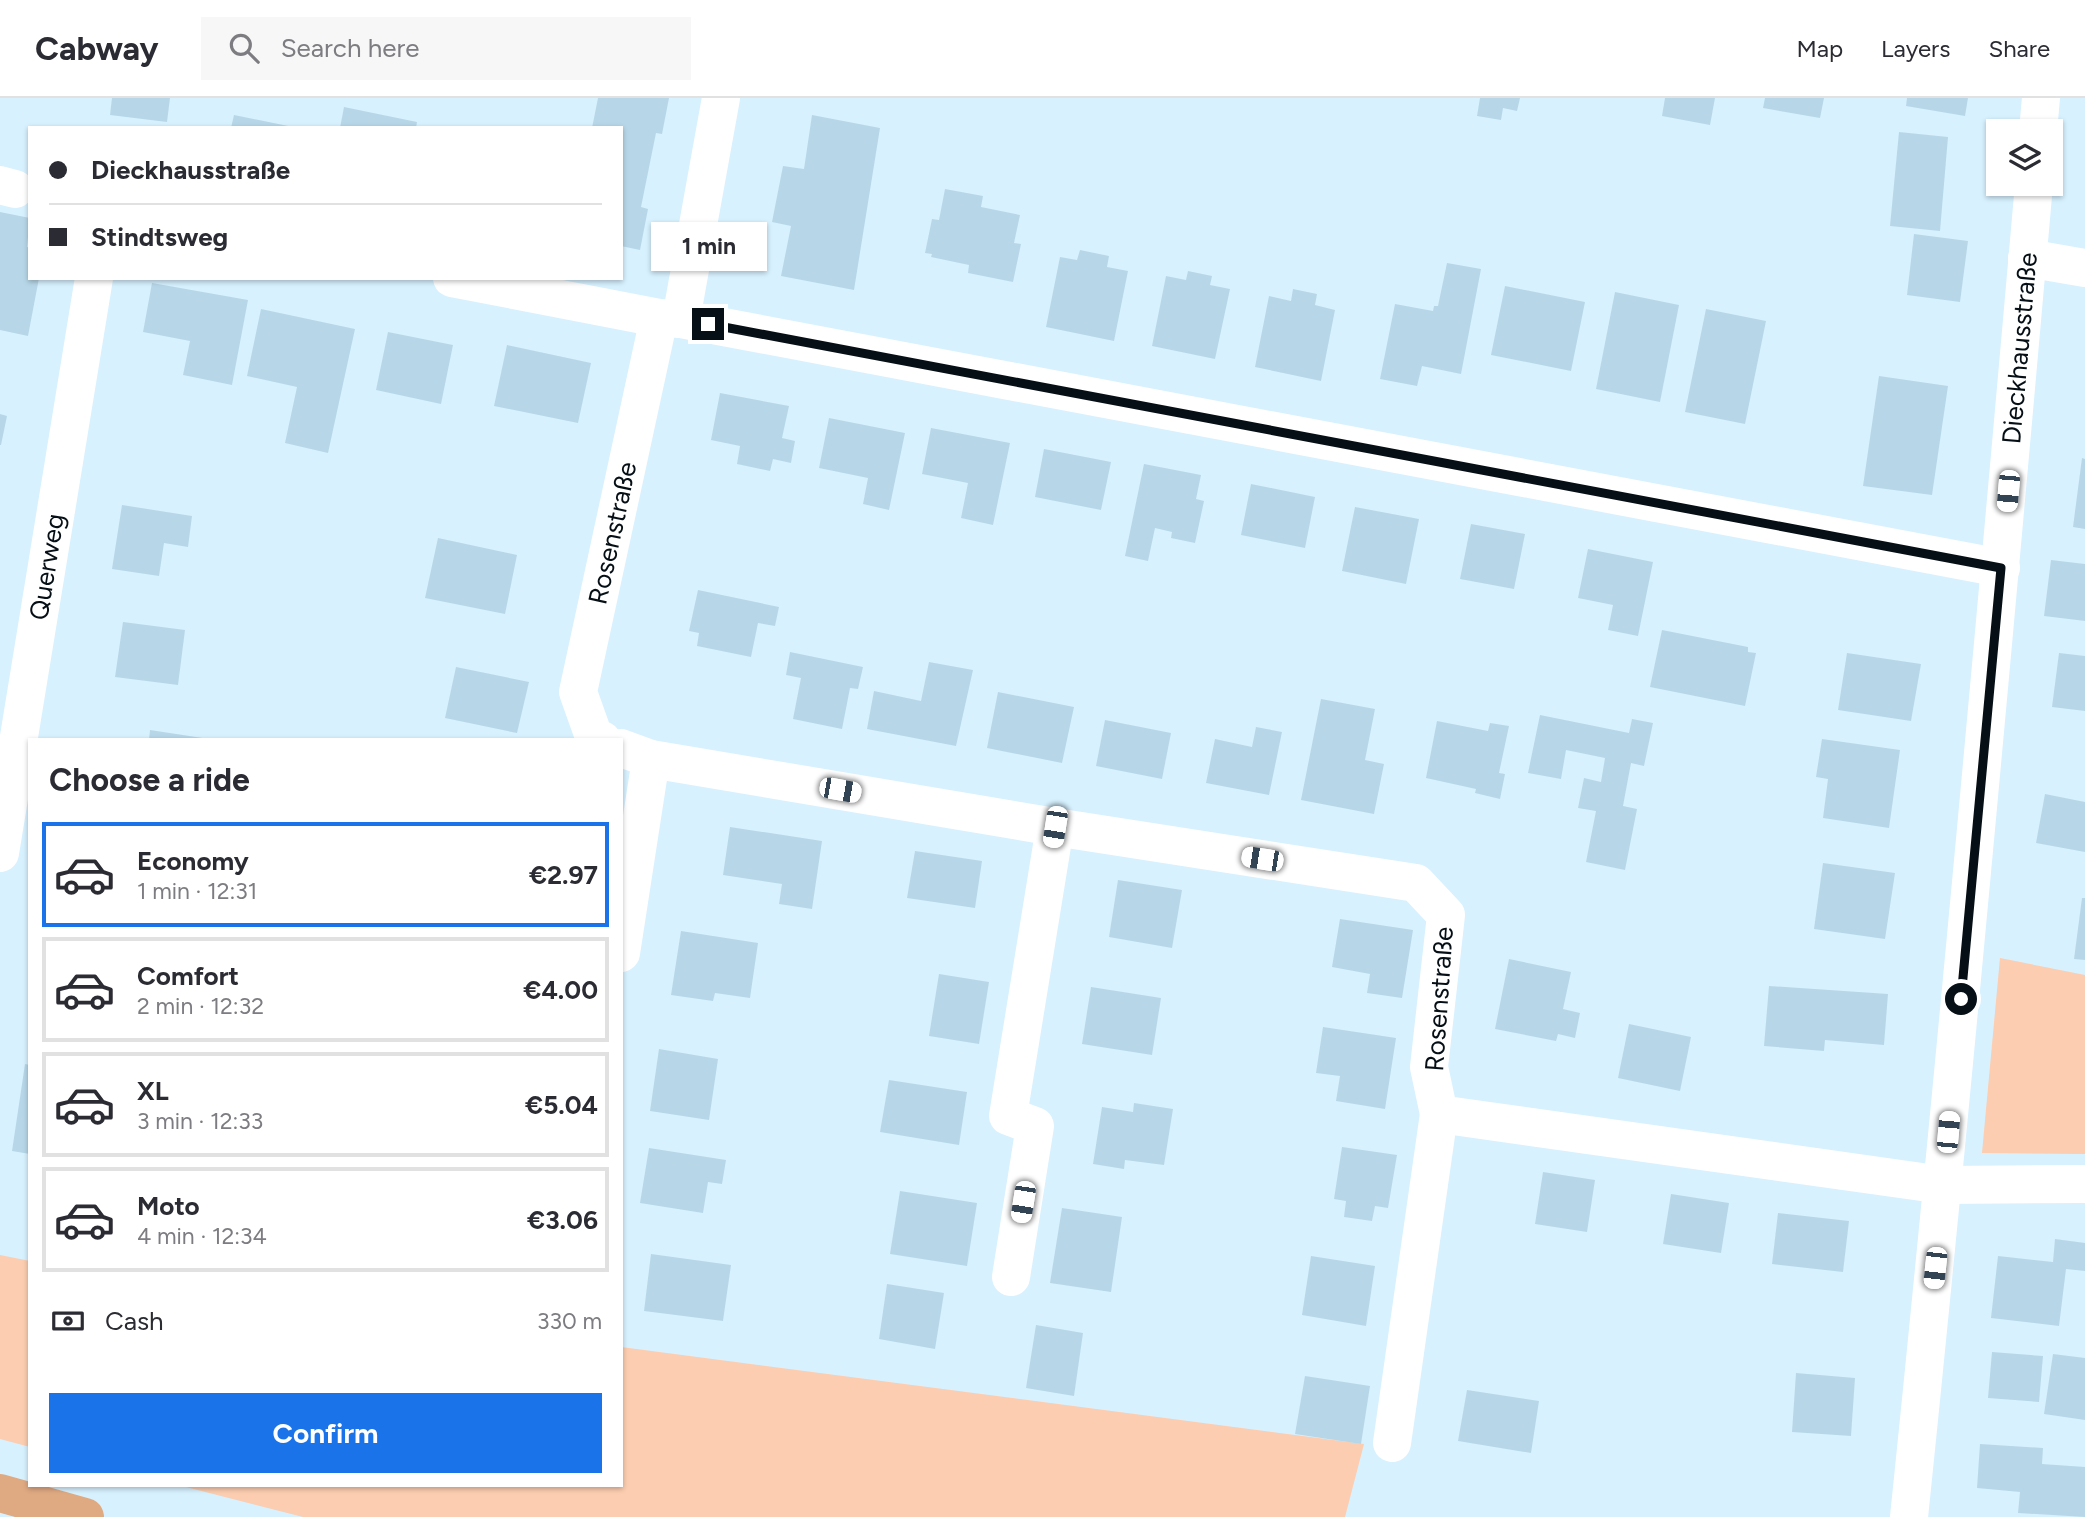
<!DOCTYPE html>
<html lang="en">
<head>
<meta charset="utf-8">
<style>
	body { margin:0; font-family:Figtree,sans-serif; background:#f7f7f7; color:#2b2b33; height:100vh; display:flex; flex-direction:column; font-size:26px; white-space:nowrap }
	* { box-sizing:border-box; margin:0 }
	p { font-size:23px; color:#7c7c81 }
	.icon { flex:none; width:38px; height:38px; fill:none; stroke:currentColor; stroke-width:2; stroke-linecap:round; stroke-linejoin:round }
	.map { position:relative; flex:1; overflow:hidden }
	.panel { position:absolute; left:28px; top:640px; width:595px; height:749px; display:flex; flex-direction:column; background:#fff; border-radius:0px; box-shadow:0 2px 5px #0004 }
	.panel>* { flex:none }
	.hud { position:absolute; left:28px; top:28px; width:595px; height:154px; border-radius:0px; box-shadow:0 2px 5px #0004; display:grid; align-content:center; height:154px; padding:0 21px; background:#fff }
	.fabs { position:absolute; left:1986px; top:21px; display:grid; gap:14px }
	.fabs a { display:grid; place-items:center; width:77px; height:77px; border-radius:0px; background:#fff; box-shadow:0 2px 5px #0004; font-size:35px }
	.end { position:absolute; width:32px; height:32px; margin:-16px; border:9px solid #050f15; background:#fff; box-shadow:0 0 0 4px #fff }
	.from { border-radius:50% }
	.bubble { position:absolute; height:49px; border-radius:0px; background:#fff; box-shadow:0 2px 5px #0004; font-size:23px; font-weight:700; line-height:49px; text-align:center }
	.car { position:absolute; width:21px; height:42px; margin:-21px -10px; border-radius:9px; box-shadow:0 0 5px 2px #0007; background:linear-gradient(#fff 24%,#345 0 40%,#fff 0 76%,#345 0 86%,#fff 0) }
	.hud b { display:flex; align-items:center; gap:24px; height:66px; font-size:26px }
	.hud b+b { border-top:2px solid #e1e1e2 }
	.hud i { width:18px; height:18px; background:#2b2b33 }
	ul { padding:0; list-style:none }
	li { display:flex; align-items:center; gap:21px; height:105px; margin:0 14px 10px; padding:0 7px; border:4px solid #e1e1e2; border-radius:0px }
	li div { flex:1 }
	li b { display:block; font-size:26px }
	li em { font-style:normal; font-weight:700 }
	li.active { border-color:#1a73e8 }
	li>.icon { width:63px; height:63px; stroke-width:1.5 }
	h2 { padding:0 21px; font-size:32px; line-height:84px }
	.pay { display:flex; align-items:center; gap:18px; height:77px; padding:0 21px; font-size:26px }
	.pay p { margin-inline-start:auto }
	.primary-button { display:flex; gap:14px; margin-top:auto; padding:14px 21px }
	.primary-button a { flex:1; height:80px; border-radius:0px; background:#1a73e8; color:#fff; font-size:28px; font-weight:700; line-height:80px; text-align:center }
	header { display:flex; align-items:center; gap:42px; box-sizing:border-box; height:98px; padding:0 35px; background:#fff; border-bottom:2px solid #e1e1e2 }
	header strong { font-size:33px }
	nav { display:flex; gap:38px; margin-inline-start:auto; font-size:24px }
	.search { width:490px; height:63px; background:#f7f7f7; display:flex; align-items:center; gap:18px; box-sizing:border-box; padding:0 24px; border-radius:0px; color:#7c7c81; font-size:26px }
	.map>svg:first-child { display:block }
</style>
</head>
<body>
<header>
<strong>Cabway</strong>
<div class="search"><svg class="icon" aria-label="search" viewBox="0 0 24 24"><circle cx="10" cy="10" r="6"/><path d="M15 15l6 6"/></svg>Search here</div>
<nav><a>Map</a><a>Layers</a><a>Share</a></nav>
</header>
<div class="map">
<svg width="2085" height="1419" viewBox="0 0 2085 1419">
	<rect width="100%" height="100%" fill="#d7f1ff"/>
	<!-- green -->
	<g fill="#fccdb0">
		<path d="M2000,860L2085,877V1056L1982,1055Z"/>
		<path d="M0,1157L30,1163V1349L0,1341Z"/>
		<path d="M621,1249L1364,1346L1345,1419H303L182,1388H621Z"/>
	</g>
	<!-- building -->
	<g fill="#b7d7e8">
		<path d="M112,0H170L167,24L110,17Z"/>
		<path d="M598,0H669L662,36L656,35L641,109L648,111L640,152L621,148V30H592Z"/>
		<path d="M1480,0H1520L1517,13L1503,10L1501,22L1477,18Z"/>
		<path d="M1665,0H1715L1710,27L1662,18Z"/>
		<path d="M1765,0H1824L1820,20L1763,10Z"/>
		<path d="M1907,0H1968L1965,18L1906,8Z"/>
		<path d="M344,9L417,24L416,30H340Z"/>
		<path d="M234,17L293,29V30H231Z"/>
		<path d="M812,17L880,30L854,192L781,178L791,128L772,124L783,68L804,71Z"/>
		<path d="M1899,34L1948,39L1940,133L1890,128Z"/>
		<path d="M945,91L983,98L981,109L1020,117L1014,145L1021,146L1013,184L968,175L969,167L931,159L932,156L925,155L932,121L939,122Z"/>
		<path d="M0,114L30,120L27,149L30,150V180H39L28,238L0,232Z"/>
		<path d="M1914,136L1968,143L1960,204L1907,197Z"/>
		<path d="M1080,152L1109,158L1107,169L1128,173L1114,243L1046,229L1060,159L1077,162Z"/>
		<path d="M1447,165L1481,171L1461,276L1422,268L1417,288L1380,281L1395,206L1433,213L1434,208H1438Z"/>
		<path d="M1188,173L1212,178L1210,187L1230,191L1215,261L1152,248L1166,178L1186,182Z"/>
		<path d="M152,185L248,202L232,287L183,277L190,243L143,234Z"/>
		<path d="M1505,188L1585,204L1571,273L1491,257Z"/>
		<path d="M1293,191L1317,196L1315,207L1335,212L1321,283L1255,269L1269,198L1291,203Z"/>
		<path d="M1615,194L1679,207L1660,304L1596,291Z"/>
		<path d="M261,211L355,231L328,355L285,345L297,289L247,278Z"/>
		<path d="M1706,211L1766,223L1745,326L1685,314Z"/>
		<path d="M388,234L453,247L441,306L376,292Z"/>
		<path d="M507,247L591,265L578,325L494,308Z"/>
		<path d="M1879,278L1948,288L1932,397L1863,388Z"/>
		<path d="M720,295L789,308L782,340L795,343L791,365L773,361L770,373L737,366L740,348L711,342Z"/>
		<path d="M0,316L7,318L1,347H0Z"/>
		<path d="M829,320L905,335L889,412L863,406L868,380L819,370Z"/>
		<path d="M931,330L1010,345L993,427L961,420L968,385L922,376Z"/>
		<path d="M1044,351L1111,364L1101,412L1035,399Z"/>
		<path d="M2082,360L2085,361V431L2073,429Z"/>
		<path d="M1144,366L1201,377L1196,401L1204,403L1195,445L1171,440L1172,434L1155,430L1148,463L1125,458Z"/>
		<path d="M1251,386L1315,399L1305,450L1241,437Z"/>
		<path d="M122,407L192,418L188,449L164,445L159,478L112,471Z"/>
		<path d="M1355,409L1419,421L1406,486L1342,473Z"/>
		<path d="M1471,426L1525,436L1514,491L1460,481Z"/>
		<path d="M438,440L517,457L505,516L425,500Z"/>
		<path d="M1588,451L1653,464L1638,538L1608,532L1613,507L1578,500Z"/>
		<path d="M2051,462L2085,466V523L2044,518Z"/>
		<path d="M698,492L779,509L775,528L758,525L751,559L697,548L699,535L689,533Z"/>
		<path d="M123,524L185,532L178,587L115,579Z"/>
		<path d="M1662,532L1748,549V554L1756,555L1745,608L1650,589Z"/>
		<path d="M790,554L863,569L858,591L850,590L842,631L793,621L801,580L786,577Z"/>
		<path d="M1847,555L1921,566L1911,623L1838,612Z"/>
		<path d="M2059,555L2085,558V613L2052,609Z"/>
		<path d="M929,564L973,572L956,648L867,631L874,593L921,603Z"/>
		<path d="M456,569L529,584L517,635L445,620Z"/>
		<path d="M998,594L1074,609L1062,665L987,650Z"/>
		<path d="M1321,601L1375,611L1365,662L1384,666L1374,716L1301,702Z"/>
		<path d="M1540,617L1629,635L1632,621L1653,625L1644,668L1631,665L1623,708L1637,711L1625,772L1586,764L1596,713L1578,710L1584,680L1601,684L1605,660L1566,652L1561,681L1528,675Z"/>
		<path d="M1105,622L1171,635L1162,681L1096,668Z"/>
		<path d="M1437,623L1488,633L1490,625L1509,628L1499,675L1505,676L1500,701L1475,695L1476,691L1426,680Z"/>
		<path d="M1256,629L1282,634L1269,697L1206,685L1215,641L1252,649Z"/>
		<path d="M150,632L209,641V642H149Z"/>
		<path d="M1822,641L1900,652L1889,730L1823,720L1828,681L1816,679Z"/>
		<path d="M2045,696L2085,704V754L2036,745Z"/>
		<path d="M730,729L822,743L812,811L779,806L782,786L723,777Z"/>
		<path d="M915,753L982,763L975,810L907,800Z"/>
		<path d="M1823,765L1895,775L1885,841L1814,831Z"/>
		<path d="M1118,782L1182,792L1172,850L1109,839Z"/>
		<path d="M2082,800H2085V862L2074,861Z"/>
		<path d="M1340,821L1413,832L1402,900L1367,895L1370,876L1332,869Z"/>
		<path d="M681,833L758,845L750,900L715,895L713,903L671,897Z"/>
		<path d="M1509,861L1571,874L1563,911L1580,915L1575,940L1558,936L1556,943L1495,931Z"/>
		<path d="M939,876L989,884L979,946L929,938Z"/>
		<path d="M1769,888L1888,896L1884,947L1825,942L1824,953L1764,948Z"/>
		<path d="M1091,889L1161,900L1152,957L1082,946Z"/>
		<path d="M1629,926L1691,939L1680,993L1618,980Z"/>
		<path d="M1323,929L1396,940L1385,1011L1336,1003L1340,978L1316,975Z"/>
		<path d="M659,951L718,961L709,1022L650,1013Z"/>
		<path d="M25,966L30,967V1056L12,1053Z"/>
		<path d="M889,982L967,994L959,1047L880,1034Z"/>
		<path d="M1134,1005L1173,1011L1164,1067L1125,1062L1124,1071L1093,1066L1102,1009L1133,1014Z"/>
		<path d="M1342,1049L1397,1057L1388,1110L1375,1108L1372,1123L1344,1119L1346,1103L1334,1101Z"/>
		<path d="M649,1050L726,1062L722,1086L708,1084L703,1115L640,1105Z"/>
		<path d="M1543,1074L1595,1082L1587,1134L1535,1126Z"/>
		<path d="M900,1093L977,1105L967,1168L890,1156Z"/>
		<path d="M1671,1096L1729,1105L1721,1155L1663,1146Z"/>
		<path d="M1062,1110L1122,1119L1111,1194L1050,1185Z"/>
		<path d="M1778,1115L1849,1123L1843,1174L1772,1166Z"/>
		<path d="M2055,1141L2085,1145V1173L2066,1171L2059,1228L1991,1220L1998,1158L2053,1164Z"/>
		<path d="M651,1156L731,1167L723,1223L644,1213Z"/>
		<path d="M1311,1158L1375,1168L1366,1228L1302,1217Z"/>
		<path d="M887,1186L944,1195L935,1251L879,1241Z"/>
		<path d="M1036,1227L1083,1235L1074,1298L1026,1290Z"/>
		<path d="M1992,1254L2043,1258L2039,1304L1988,1300Z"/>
		<path d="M2053,1256L2085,1260V1322L2044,1316Z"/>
		<path d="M1796,1275L1855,1280L1851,1338L1792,1334Z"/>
		<path d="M1305,1278L1370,1288L1361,1346L1295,1336Z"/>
		<path d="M1467,1292L1539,1303L1531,1355L1458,1343Z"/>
		<path d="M1980,1346L2043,1350L2042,1366L2085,1369V1419L2018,1415L2020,1394L1977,1390Z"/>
	</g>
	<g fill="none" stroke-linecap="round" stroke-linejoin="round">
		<!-- minor -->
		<g stroke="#fff" stroke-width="38">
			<path d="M2038,33L2041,0"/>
			<path d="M0,87L15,91"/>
			<path d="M2027,160L2085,170"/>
			<path d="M452,180L659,220L681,221L2001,470"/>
			<path d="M681,221L721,0"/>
			<path id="s1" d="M602,642L594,639L578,594L659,220"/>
			<path d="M621,650L651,661L1055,729L1416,785L1446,817L1429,969L1439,1016L1943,1087L2085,1086"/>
			<path id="s2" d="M0,755L94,180"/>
			<path d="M621,855L651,661"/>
			<path d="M1011,1179L1035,1028L1008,1018L1055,729"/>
			<path d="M1392,1345L1439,1016"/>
			<path id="s3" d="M1909,1419C1955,975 1995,531 2034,86"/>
		</g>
		<!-- major -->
		<path stroke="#dfa982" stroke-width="38" d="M0,1395L85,1419"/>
	</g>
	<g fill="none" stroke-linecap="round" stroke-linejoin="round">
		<!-- route -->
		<path stroke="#050f15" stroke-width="9" d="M708,226L2001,470L1961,901"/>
	</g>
	<g text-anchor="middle" stroke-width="6" stroke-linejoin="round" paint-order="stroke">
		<!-- street labels -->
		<g font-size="26" fill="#050f15" stroke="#fff">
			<text dy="9" stroke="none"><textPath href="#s3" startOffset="1174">Dieckhausstraße</textPath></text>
			<text dy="9" stroke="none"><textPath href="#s1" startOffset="219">Rosenstraße</textPath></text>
			<text dy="9" stroke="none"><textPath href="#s2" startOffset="290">Querweg</textPath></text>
			<text transform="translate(1439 901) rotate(-86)" y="9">Rosenstraße</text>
		</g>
	</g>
</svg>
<div class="fabs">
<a><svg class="icon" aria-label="layers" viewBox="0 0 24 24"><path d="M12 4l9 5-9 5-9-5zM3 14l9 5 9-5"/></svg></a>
</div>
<i class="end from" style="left:1961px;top:901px"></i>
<i class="end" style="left:708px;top:226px"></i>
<div class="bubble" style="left:651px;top:124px;width:116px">1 min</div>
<i class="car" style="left:2008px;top:393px;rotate:185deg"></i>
<i class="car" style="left:840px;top:692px;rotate:100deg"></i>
<i class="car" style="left:1055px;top:729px;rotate:189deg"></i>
<i class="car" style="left:1262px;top:761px;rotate:279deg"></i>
<i class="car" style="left:1948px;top:1034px;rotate:5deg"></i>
<i class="car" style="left:1023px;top:1104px;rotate:189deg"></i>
<i class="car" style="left:1935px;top:1170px;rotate:186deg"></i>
<div class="hud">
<b><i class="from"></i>Dieckhausstraße</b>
<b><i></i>Stindtsweg</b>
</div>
<section class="panel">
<h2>Choose a ride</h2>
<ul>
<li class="active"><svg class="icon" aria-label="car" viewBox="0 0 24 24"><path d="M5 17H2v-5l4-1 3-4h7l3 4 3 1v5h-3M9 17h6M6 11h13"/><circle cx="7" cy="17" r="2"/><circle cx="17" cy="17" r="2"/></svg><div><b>Economy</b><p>1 min · 12:31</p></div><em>€2.97</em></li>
<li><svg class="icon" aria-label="car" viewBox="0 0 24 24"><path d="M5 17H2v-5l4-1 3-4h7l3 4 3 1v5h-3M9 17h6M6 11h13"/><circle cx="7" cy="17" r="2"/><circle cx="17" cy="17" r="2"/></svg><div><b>Comfort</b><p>2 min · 12:32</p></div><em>€4.00</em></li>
<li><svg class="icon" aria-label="car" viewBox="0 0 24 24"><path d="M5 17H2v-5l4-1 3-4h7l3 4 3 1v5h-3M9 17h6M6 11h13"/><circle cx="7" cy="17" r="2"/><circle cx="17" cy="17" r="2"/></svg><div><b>XL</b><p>3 min · 12:33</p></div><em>€5.04</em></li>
<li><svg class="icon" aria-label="car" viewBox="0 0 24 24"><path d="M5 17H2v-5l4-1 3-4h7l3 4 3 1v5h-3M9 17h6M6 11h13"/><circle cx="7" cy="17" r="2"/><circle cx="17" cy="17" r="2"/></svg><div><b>Moto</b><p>4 min · 12:34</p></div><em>€3.06</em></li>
</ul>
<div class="pay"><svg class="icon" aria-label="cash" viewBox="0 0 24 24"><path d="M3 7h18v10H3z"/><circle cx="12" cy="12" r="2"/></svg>Cash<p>330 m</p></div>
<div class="primary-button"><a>Confirm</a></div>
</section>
</div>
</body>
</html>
